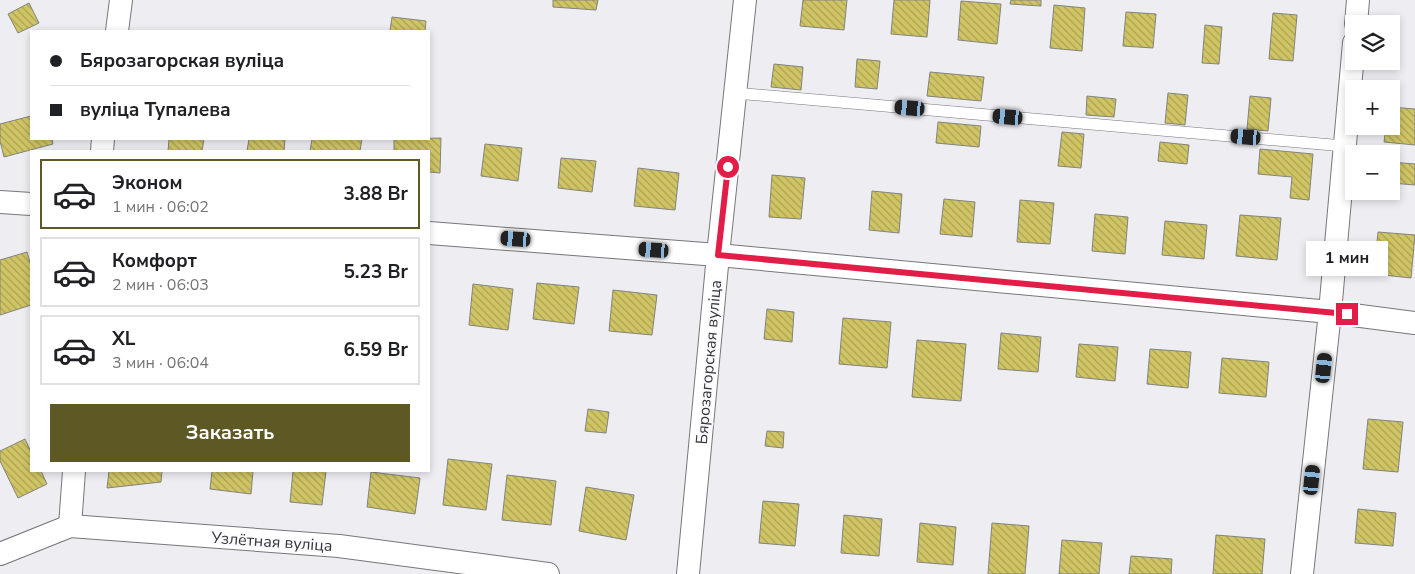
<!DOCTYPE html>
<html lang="ru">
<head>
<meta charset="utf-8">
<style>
	body { margin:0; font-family:"Nunito Sans",sans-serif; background:#f2f2f2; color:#202124; height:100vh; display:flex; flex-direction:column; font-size:19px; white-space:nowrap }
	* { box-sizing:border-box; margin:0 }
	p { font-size:16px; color:#757577 }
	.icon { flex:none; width:28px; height:28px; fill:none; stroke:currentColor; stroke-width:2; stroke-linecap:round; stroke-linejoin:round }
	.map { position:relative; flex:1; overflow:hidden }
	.sheet { position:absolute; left:30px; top:150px; width:400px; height:322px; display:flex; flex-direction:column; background:#fff; border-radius:0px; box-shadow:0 2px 8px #0003 }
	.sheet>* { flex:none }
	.guide { position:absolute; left:30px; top:30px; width:400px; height:110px; border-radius:0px; box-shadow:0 2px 8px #0003; display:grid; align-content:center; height:110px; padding:0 20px; background:#fff }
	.fabs { position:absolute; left:1345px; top:15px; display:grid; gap:10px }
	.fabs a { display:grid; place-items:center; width:55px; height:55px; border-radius:0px; background:#fff; box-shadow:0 2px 8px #0003; font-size:25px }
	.end { position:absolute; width:22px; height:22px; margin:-11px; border:6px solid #e11d48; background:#fff; box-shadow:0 0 0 2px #fff }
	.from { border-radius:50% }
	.bubble { position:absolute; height:35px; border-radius:0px; background:#fff; box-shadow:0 2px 8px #0003; font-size:16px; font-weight:700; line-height:35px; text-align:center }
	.car { position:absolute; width:15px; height:30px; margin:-15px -8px; border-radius:6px; box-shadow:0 0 4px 1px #0007; background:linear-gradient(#222 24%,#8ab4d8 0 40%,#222 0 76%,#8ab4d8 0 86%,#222 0) }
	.guide b { display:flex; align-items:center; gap:18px; height:48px; font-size:19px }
	.guide b+b { border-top:1px solid #e0e0e0 }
	.guide i { width:12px; height:12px; background:#202124 }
	ul { padding:9px 0 0; list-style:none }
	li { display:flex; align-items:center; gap:15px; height:70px; margin:0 10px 8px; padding:0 10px; border:2px solid #e0e0e0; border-radius:0px }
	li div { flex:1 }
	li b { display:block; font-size:19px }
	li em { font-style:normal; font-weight:700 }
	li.selected { border-color:#5e5824 }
	li>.icon { width:45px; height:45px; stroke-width:1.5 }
	.primary-button { display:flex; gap:10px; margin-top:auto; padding:10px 20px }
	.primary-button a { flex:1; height:58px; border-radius:0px; background:#5e5824; color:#fff; font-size:20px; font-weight:700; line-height:58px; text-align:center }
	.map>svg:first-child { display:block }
</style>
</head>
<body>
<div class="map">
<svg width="1415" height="574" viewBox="0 0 1415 574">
	<defs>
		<pattern id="building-back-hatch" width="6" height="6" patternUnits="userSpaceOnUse" patternTransform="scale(1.25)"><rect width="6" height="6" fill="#d0c565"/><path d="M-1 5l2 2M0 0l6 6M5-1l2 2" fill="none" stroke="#aaa154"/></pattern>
	</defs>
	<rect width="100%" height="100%" fill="#eeedf2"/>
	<!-- building -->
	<g fill="url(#building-back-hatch)" stroke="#83837e">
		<path d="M553,0H598L596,10L553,7Z"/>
		<path d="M803,0H847L844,30L800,26Z"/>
		<path d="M894,0H930L927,37L891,34Z"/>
		<path d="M1011,0H1041V6L1010,4Z"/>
		<path d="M961,1L1001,4L997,44L958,40Z"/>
		<path d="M29,3L39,23L18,33L8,14Z"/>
		<path d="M1054,5L1085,8L1082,51L1050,48Z"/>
		<path d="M1126,12L1156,14L1153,48L1123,46Z"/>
		<path d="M1273,13L1297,15L1293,61L1269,59Z"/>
		<path d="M392,17L426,21L425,31H390Z"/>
		<path d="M1205,25L1222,27L1219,64L1202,63Z"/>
		<path d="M857,59L880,61L877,89L855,87Z"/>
		<path d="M774,64L803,67L801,90L771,87Z"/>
		<path d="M930,72L984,77L981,101L927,96Z"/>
		<path d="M1168,93L1188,95L1185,125L1165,123Z"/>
		<path d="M1087,96L1116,99L1114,117L1086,115Z"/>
		<path d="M1250,96L1271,98L1268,131L1247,129Z"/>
		<path d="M1391,107L1415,109V145L1384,142L1386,126H1391Z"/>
		<path d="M31,116V139H52L53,144L4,157L0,141V124Z"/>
		<path d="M938,122L981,126L979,147L936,143Z"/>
		<path d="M1062,132L1084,134L1081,168L1058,166Z"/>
		<path d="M441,138L440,173L429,172V151H394V139Z"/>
		<path d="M169,139H204L202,151H168Z"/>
		<path d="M249,139H285L284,151H247Z"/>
		<path d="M312,139H362L360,151H310Z"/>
		<path d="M1160,142L1189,145L1187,164L1158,161Z"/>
		<path d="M485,144L522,148L518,181L481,176Z"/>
		<path d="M1260,149L1313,154L1309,200L1290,198L1292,177L1258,174Z"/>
		<path d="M561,158L596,161L592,192L558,188Z"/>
		<path d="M1391,162L1415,164V185L1391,183Z"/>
		<path d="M638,168L679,173L675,210L634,206Z"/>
		<path d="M772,175L805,178L801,219L769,217Z"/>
		<path d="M872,191L902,194L899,233L869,230Z"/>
		<path d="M944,199L975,202L972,237L940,234Z"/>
		<path d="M1020,200L1054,203L1050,244L1017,242Z"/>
		<path d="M1095,214L1128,217L1125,254L1092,251Z"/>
		<path d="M1240,215L1281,218L1277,260L1236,256Z"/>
		<path d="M1165,221L1207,225L1204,259L1162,255Z"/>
		<path d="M1378,232L1415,235L1411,278L1374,274Z"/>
		<path d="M27,252L31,266V305L0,315V260Z"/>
		<path d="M537,283L579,287L574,324L533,319Z"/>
		<path d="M473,284L513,289L508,330L469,325Z"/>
		<path d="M613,290L657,295L652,335L609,331Z"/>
		<path d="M767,309L794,312L792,342L764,339Z"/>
		<path d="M843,318L891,322L887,368L839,364Z"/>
		<path d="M1001,333L1041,337L1038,372L998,369Z"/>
		<path d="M917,340L966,344L961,401L912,397Z"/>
		<path d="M1079,344L1118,347L1115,381L1076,377Z"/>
		<path d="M1150,349L1191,352L1188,388L1147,384Z"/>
		<path d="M1222,358L1269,362L1266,397L1219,393Z"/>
		<path d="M588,409L609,412L606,433L585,431Z"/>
		<path d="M1368,419L1403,422L1398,472L1363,469Z"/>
		<path d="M767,431L784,432L783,448L765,446Z"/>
		<path d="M25,439L31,452V471H41L47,484L18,498L0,461V451Z"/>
		<path d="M448,459L492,464L486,510L443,505Z"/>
		<path d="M109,471H162L161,482L107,488Z"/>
		<path d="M212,471H253L251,494L210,489Z"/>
		<path d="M293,471H326L322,505L290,502Z"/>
		<path d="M371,472L420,478L415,514L367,507Z"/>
		<path d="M507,475L556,481L551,525L502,520Z"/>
		<path d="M586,487L634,495L626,540L579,531Z"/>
		<path d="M763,501L799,504L795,546L759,543Z"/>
		<path d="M1358,509L1396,513L1393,546L1355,543Z"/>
		<path d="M844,515L882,519L879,556L841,553Z"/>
		<path d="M920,523L956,527L953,565L917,562Z"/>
		<path d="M992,523L1029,526L1025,574H988Z"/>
		<path d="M1216,535L1265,539L1262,574H1213Z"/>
		<path d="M1062,540L1102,543L1099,574H1059Z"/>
		<path d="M1131,556L1172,559L1171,574H1129Z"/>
	</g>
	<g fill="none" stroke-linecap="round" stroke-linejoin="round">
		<!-- lane casing -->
		<g stroke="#77767a" stroke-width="12">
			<path id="lane" d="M735,93L1344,146"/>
		</g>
		<!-- street casing -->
		<g stroke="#77767a" stroke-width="24">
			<g id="street">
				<path d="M1356,24L1358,0"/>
				<path d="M117,31L121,0"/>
				<path d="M102,151L103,139"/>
				<path d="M0,202L31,204"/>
				<path d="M429,233L718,255L1330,312L1415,323"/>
				<path d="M70,526L74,471"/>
				<path d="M0,554L70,526L339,546L548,574"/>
				<path d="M688,574L718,255L745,0"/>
				<path d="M1302,574L1330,312L1354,43"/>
			</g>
		</g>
		<!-- lane -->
		<use href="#lane" stroke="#fff" stroke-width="11"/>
		<!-- street -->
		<use href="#street" stroke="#fff" stroke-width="22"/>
	</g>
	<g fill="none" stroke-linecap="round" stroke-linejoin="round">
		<!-- route -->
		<path stroke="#e11d48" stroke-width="6" d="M728,167L718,255L1347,314"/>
	</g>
	<g text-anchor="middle" stroke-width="4" stroke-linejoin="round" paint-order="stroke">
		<!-- street labels -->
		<g font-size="16" fill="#353536" stroke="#fbfafe">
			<text transform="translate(708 362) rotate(-85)" y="6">Бярозагорская вуліца</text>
			<text transform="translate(272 541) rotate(4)" y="6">Узлётная вуліца</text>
		</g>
	</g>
</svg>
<div class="fabs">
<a><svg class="icon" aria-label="layers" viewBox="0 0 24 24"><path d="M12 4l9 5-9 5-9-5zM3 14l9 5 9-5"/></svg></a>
<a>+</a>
<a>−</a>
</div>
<i class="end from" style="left:728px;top:167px"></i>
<i class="end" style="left:1347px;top:314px"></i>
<div class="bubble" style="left:1306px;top:241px;width:82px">1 мин</div>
<i class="car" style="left:910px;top:108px;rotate:275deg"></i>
<i class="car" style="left:1008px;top:117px;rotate:275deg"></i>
<i class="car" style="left:1246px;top:137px;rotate:275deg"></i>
<i class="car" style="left:516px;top:239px;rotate:274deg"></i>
<i class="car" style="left:654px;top:250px;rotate:274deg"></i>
<i class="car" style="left:1324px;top:368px;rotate:6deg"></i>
<i class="car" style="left:1312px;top:480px;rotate:6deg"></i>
<div class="guide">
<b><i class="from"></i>Бярозагорская вуліца</b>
<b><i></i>вуліца Тупалева</b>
</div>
<section class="sheet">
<ul>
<li class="selected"><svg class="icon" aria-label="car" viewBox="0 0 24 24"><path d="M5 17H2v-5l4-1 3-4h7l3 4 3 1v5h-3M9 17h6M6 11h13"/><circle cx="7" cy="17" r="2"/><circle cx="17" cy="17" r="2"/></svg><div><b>Эконом</b><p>1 мин · 06:02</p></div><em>3.88 Br</em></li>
<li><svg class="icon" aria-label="car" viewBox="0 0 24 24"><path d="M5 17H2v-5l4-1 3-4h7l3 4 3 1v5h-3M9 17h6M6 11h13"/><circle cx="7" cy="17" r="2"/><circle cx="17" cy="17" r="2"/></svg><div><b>Комфорт</b><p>2 мин · 06:03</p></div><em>5.23 Br</em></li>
<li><svg class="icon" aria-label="car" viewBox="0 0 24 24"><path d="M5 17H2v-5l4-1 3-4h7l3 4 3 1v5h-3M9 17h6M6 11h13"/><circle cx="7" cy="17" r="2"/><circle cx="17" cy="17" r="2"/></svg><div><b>XL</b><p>3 мин · 06:04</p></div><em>6.59 Br</em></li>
</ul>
<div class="primary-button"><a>Заказать</a></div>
</section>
</div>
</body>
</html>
